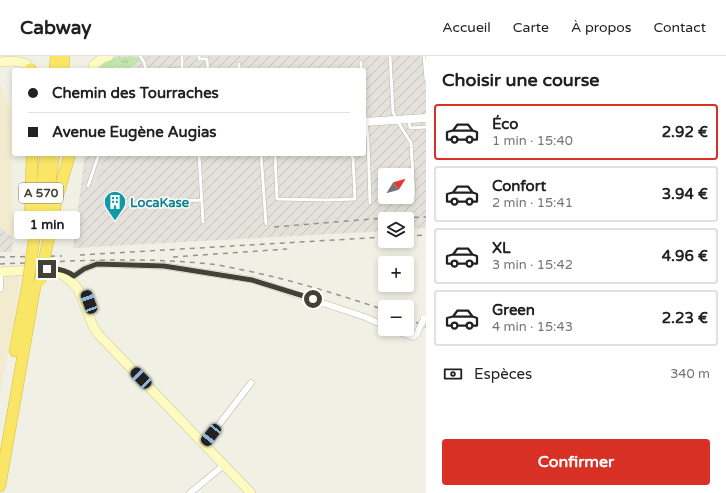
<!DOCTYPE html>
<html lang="fr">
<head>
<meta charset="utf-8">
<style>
	body { margin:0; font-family:"Varela Round",sans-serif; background:#f6f6f6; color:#202124; height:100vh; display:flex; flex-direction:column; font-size:15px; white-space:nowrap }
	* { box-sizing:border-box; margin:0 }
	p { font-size:13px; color:#757577 }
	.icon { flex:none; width:22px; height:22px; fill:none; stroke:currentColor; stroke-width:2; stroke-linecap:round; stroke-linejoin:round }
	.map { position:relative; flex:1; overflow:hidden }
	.sheet { display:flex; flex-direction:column; background:#fff; width:300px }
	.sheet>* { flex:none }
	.top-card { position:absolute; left:12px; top:12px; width:354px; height:88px; border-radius:4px; box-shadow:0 2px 6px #0003; display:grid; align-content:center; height:88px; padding:0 16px; background:#fff }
	.needle { width:26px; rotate:53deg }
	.fabs { position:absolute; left:378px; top:112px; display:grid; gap:8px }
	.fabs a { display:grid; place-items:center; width:36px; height:36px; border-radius:4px; background:#fff; box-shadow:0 2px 6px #0003; font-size:20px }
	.end { position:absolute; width:18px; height:18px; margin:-9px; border:5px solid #434034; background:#fff; box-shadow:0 0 0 2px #fff }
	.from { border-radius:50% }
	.bubble { position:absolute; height:28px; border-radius:4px; background:#fff; box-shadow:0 2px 6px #0003; font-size:13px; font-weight:700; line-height:28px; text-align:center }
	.car { position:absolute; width:12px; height:24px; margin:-12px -6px; border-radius:5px; box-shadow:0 0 3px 1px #0007; background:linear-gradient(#222 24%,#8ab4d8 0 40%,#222 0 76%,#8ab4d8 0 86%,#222 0) }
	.top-card b { display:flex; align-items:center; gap:14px; height:38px; font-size:15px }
	.top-card b+b { border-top:1px solid #e0e0e0 }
	.top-card i { width:10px; height:10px; background:#202124 }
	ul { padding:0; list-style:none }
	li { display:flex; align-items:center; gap:12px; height:56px; margin:0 8px 6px; padding:0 8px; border:2px solid #e0e0e0; border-radius:4px }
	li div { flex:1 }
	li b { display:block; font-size:15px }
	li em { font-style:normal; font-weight:700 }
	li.on { border-color:#d93025 }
	li>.icon { width:36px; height:36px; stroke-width:1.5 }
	h2 { padding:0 16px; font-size:18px; line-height:48px }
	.pay { display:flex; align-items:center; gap:10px; height:44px; padding:0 16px; font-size:15px }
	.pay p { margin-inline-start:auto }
	.button { display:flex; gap:8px; margin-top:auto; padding:8px 16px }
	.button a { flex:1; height:46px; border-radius:4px; background:#d93025; color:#fff; font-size:16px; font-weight:700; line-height:46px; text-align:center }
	header { display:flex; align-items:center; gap:24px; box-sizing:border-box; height:56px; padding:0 20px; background:#fff; border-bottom:1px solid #e0e0e0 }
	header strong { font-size:19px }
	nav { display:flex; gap:22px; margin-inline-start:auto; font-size:14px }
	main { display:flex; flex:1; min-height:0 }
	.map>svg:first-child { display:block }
</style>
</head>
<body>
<header>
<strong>Cabway</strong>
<nav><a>Accueil</a><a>Carte</a><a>À propos</a><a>Contact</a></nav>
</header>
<main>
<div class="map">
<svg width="426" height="437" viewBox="0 0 426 437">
	<defs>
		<pattern id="industrial-furrows" width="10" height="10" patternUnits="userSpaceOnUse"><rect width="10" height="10" fill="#e3e1d9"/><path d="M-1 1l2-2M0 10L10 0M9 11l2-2" fill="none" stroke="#c4c2bb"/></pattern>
		<pattern id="grass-tufts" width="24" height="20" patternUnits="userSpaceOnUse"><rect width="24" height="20" fill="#c0e5ad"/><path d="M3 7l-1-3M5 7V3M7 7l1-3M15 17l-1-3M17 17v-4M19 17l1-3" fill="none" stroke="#a6c695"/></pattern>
	</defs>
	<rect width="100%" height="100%" fill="#f1f0e4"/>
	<!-- commercial -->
	<g fill="#f3ebcf">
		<path d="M0,28L11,55L13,181L0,172Z"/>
		<path d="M20,218L15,262L0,338V219Z"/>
	</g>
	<!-- industrial -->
	<g fill="url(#industrial-furrows)" fill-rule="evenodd">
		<path d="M100,0H426V172L407,173V163H385V175L73,192L85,98H364V14H100ZM385,119H407V141H385Z"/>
		<path d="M0,172L13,181L12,196H0Z"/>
	</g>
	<!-- grass -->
	<path fill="url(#grass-tufts)" d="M122,1H135L141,4L127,14L119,10L111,14H97C107,5 109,2 122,1Z"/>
	<!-- parking -->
	<path fill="#e2e1dc" d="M91,98H105L95,130L83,125Z"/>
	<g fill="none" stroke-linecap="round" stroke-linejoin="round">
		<!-- service casing -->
		<g stroke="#bcb9a7" stroke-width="4">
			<g id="service">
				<path d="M140,0L144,6L146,14"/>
				<path d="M199,0V3H207L208,14"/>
				<path d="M390,0L393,56L396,63L411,87L414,140"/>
				<path d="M424,0L426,24"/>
				<path d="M361,6V14"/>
				<path d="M239,8V14"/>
				<path d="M166,14L182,13"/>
				<path d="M182,14V0"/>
				<path d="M364,53L368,82L370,147"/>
				<path d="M409,63L410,72L426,71"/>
				<path d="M199,98L203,166"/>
				<path d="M261,98L266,168"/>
				<path d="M275,98L277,143L328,144L355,143L353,102L350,98"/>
				<path d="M88,130L99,98"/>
				<path d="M158,146L202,144"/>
			</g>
		</g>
		<!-- minor casing -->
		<g stroke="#bcb9a7" stroke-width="7">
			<g id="minor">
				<path d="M70,223L84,213L97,208L164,210L253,224L365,261L385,270"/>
				<path d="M0,233V216"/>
				<path d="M392,273L407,279L413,281L417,278L419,273"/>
				<path d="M204,388L251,327"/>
				<path d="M190,437L224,409"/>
			</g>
		</g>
		<!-- tertiary casing -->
		<g stroke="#bcb9a7" stroke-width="9">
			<path id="tertiary" d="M364,66L426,62"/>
		</g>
		<!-- secondary casing -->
		<g stroke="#d0cd95" stroke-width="10">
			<g id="secondary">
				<path d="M0,6C10,5 18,4 27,8"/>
				<path d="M93,9L103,2L109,0"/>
				<path d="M47,213C61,216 70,222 78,233L93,270L98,278L251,437"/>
				<path d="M0,216L49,213"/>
			</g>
		</g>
		<!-- motorway casing -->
		<g stroke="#d8bd37" stroke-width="12">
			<g id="motorway">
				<path d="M30,13L31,14"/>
				<path d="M55,14L56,0"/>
				<path d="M63,14L64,0"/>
				<path d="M44,170L54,98"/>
				<path d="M30,171L32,98"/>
				<path d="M50,175L57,142L70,98"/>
				<path d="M35,177L46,98"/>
				<path d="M15,295L28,226"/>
				<path d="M0,430L36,225"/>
			</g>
		</g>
		<!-- service -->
		<use href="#service" stroke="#fff" stroke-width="3"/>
		<!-- minor -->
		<use href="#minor" stroke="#fff" stroke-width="6"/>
		<!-- tertiary -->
		<use href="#tertiary" stroke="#fff" stroke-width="8"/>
		<!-- secondary -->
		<use href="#secondary" stroke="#fdfac2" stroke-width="9"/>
		<!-- motorway -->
		<use href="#motorway" stroke="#f9e667" stroke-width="11"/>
		<!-- rail -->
		<g stroke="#939393" stroke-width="1.5" stroke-dasharray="5 5" stroke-linecap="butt">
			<path d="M274,171L384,162L426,161"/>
			<path d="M407,180L426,179"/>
			<path d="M80,199L385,181"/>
			<path d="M0,201L62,200"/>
			<path d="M173,201L287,193"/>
			<path d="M0,208C73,205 146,200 218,209C228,211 238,213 248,215C295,225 340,239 385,254"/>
			<path d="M407,262L426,271"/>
		</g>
		<!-- minor-bridge casing -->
		<g stroke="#bcb9a7" stroke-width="7" stroke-linecap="butt">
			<path id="minor-bridge" d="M419,273L424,263"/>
		</g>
		<!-- motorway-bridge casing -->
		<g stroke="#d8bd37" stroke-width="12" stroke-linecap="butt">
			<g id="motorway-bridge">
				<path d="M40,225L50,175"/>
				<path d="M28,226L35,177"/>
			</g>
		</g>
		<!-- minor-bridge -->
		<use href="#minor-bridge" stroke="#fff" stroke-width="6"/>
		<!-- motorway-bridge -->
		<use href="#motorway-bridge" stroke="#f9e667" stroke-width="11"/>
	</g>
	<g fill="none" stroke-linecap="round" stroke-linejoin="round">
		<!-- route -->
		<path stroke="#434034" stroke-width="5" d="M47,213C57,212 66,214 74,220L84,213L97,208L164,210L252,224L313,243"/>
	</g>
	<!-- icons -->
	<defs>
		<g id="building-pin" transform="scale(1.15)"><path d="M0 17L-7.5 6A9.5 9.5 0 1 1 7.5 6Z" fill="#0f9aa8" stroke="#fff"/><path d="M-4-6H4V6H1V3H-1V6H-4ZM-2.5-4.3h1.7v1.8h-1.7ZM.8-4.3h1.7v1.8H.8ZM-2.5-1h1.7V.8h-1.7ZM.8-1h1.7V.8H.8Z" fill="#fff"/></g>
	</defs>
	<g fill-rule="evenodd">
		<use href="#building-pin" x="115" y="146"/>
	</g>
	<g text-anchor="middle" stroke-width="3" stroke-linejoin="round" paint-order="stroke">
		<!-- shield labels -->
		<rect fill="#fff" stroke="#7b7971" stroke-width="1" x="19" y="127" width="44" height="20" rx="3"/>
		<g font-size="12" font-weight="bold" fill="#434034">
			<text x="41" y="141">A 570</text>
		</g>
		<!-- culture labels -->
		<g font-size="13" font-weight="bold" fill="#0d838f" stroke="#fff" text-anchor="start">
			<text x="130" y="151">LocaKase</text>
		</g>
	</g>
</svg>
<div class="fabs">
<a><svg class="needle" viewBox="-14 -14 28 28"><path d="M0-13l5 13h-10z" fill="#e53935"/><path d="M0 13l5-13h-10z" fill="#757577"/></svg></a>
<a><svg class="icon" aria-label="layers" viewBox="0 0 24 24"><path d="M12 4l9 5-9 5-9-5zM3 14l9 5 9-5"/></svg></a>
<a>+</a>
<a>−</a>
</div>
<i class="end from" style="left:313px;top:243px"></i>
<i class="end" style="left:47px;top:213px"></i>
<div class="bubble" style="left:14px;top:155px;width:66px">1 min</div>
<i class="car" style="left:89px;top:246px;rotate:340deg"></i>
<i class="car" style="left:141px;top:322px;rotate:316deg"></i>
<i class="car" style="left:211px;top:379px;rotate:218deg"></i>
<div class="top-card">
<b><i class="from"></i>Chemin des Tourraches</b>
<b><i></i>Avenue Eugène Augias</b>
</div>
</div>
<section class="sheet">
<h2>Choisir une course</h2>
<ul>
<li class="on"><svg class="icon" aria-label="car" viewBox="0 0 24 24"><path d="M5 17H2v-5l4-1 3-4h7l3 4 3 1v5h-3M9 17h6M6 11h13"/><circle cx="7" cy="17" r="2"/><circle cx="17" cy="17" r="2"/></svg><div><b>Éco</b><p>1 min · 15:40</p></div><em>2.92 €</em></li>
<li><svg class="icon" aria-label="car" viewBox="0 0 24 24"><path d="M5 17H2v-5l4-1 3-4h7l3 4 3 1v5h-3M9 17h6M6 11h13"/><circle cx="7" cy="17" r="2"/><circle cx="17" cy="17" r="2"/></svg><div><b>Confort</b><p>2 min · 15:41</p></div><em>3.94 €</em></li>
<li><svg class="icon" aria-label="car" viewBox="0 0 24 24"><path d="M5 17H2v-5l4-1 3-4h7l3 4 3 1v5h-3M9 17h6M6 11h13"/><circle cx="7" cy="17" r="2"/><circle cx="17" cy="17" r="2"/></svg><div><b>XL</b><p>3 min · 15:42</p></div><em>4.96 €</em></li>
<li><svg class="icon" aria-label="car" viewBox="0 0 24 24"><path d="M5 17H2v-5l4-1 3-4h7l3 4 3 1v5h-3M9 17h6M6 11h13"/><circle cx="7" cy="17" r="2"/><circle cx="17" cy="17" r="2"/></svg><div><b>Green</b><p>4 min · 15:43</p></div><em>2.23 €</em></li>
</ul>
<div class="pay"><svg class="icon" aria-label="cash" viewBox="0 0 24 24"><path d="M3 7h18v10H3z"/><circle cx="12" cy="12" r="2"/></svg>Espèces<p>340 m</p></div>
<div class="button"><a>Confirmer</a></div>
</section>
</main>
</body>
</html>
